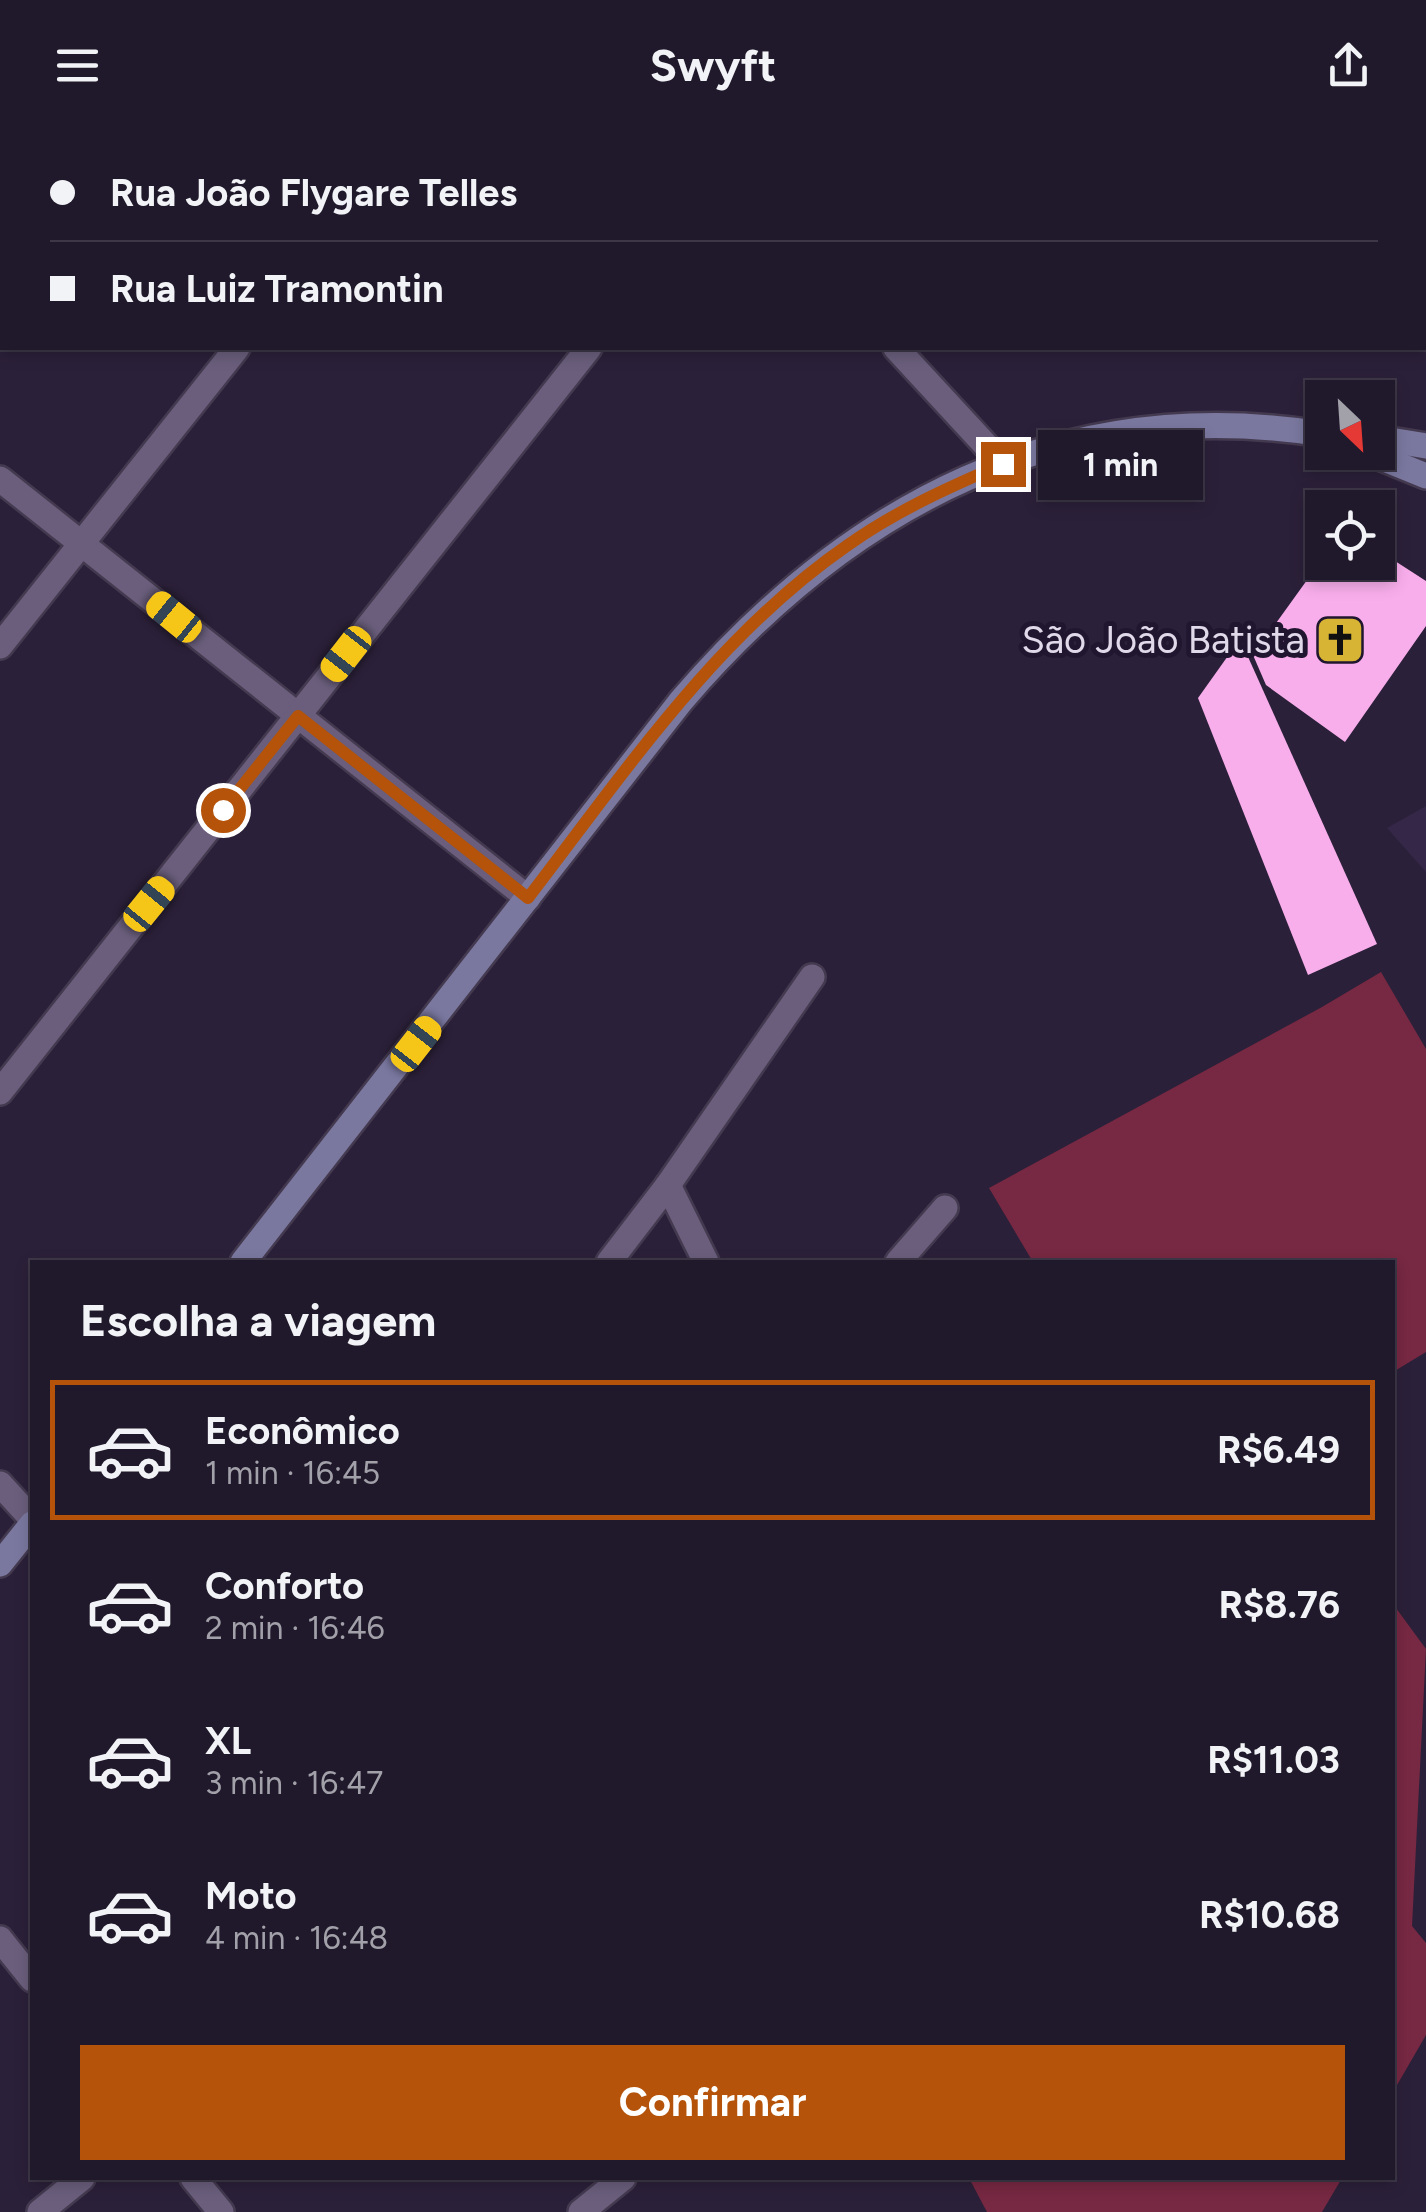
<!DOCTYPE html>
<html lang="pt">
<head>
<meta charset="utf-8">
<style>
	body { margin:0; font-family:Figtree,sans-serif; background:#282133; color:#f1f3f6; height:100vh; display:flex; flex-direction:column; font-size:38px; white-space:nowrap }
	* { box-sizing:border-box; margin:0 }
	p { font-size:32px; color:#a2a0a9 }
	.icon { flex:none; width:55px; height:55px; fill:none; stroke:currentColor; stroke-width:2; stroke-linecap:round; stroke-linejoin:round }
	.map { position:relative; flex:1; overflow:hidden }
	.panel { position:absolute; left:30px; top:1130px; width:1365px; height:920px; display:flex; flex-direction:column; background:#20182b; border-radius:0px; box-shadow:0 5px 15px #0003,0 0 0 2px #3d3747 }
	.panel>* { flex:none }
	.guide { position:absolute; left:0px; top:0px; width:1428px; height:220px; box-shadow:0 5px 15px #0003,0 0 0 2px #3d3747; display:grid; align-content:center; height:220px; padding:0 50px; background:#20182b }
	.needle { width:65px; rotate:155deg }
	.buttons { position:absolute; left:1305px; top:250px; display:grid; gap:20px }
	.buttons a { display:grid; place-items:center; width:90px; height:90px; border-radius:0px; background:#20182b; box-shadow:0 5px 15px #0003,0 0 0 2px #3d3747; font-size:50px }
	.end { position:absolute; width:45px; height:45px; margin:-22px; border:12px solid #b45309; background:#fff; box-shadow:0 0 0 5px #fff }
	.from { border-radius:50% }
	.bubble { position:absolute; height:70px; border-radius:0px; background:#20182b; box-shadow:0 5px 15px #0003,0 0 0 2px #3d3747; font-size:32px; font-weight:700; line-height:70px; text-align:center }
	.car { position:absolute; width:30px; height:60px; margin:-30px -15px; border-radius:12px; box-shadow:0 0 8px 2px #0007; background:linear-gradient(#f5c518 24%,#345 0 40%,#f5c518 0 76%,#345 0 86%,#f5c518 0) }
	.guide b { display:flex; align-items:center; gap:35px; height:95px; font-size:38px }
	.guide b+b { border-top:2px solid #3d3747 }
	.guide i { width:25px; height:25px; background:#f1f3f6 }
	ul { padding:0; list-style:none }
	li { display:flex; align-items:center; gap:30px; height:140px; margin:0 20px 15px; padding:0 30px; border:5px solid transparent; border-radius:0px }
	li div { flex:1 }
	li b { display:block; font-size:38px }
	li em { font-style:normal; font-weight:700 }
	li.on { border-color:#b45309 }
	li>.icon { width:90px; height:90px; stroke-width:1.5 }
	h2 { padding:0 50px; font-size:45px; line-height:120px }
	.button { display:flex; gap:20px; margin-top:auto; padding:20px 50px }
	.button a { flex:1; height:115px; border-radius:0px; background:#b45309; color:#fff; font-size:40px; font-weight:700; line-height:115px; text-align:center }
	header { display:flex; justify-content:space-between; align-items:center; height:130px; padding:0 50px; background:#20182b; font-size:45px; font-weight:700 }
	.map>svg:first-child { display:block }
</style>
</head>
<body>
<header><svg class="icon" aria-label="menu" viewBox="0 0 24 24"><path d="M4 6h16M4 12h16M4 18h16"/></svg>Swyft<svg class="icon" aria-label="share" viewBox="0 0 24 24"><path d="M12 15V3M7 8l5-5 5 5M5 13v7h14v-7"/></svg></header>
<div class="map">
<svg width="1426" height="2082" viewBox="0 0 1426 2082">
	<rect width="100%" height="100%" fill="#2b2039"/>
	<!-- built -->
	<path fill="#342747" d="M1426,676V742L1387,698Z"/>
	<!-- green -->
	<g fill="#772842">
		<path d="M1381,842L1426,919V1222L1393,1242L1392,1132H1033L989,1058L1322,877Z"/>
		<path d="M1393,1474L1426,1519L1412,1796L1426,1813V1905L1393,1962Z"/>
		<path d="M969,2048H1342L1322,2082H987Z"/>
	</g>
	<!-- building -->
	<g fill="#f9aeec">
		<path d="M1378,420L1426,451V496L1345,612L1266,555L1253,525L1320,432H1378Z"/>
		<path d="M1240,509L1377,814L1308,845L1198,568Z"/>
	</g>
	<g fill="none" stroke-linecap="round" stroke-linejoin="round">
		<!-- minor casing -->
		<g stroke="#443a50" stroke-width="30">
			<g id="minor">
				<path d="M625,0L628,2"/>
				<path d="M1152,0L1154,2"/>
				<path d="M59,2L61,0"/>
				<path d="M407,2L409,0"/>
				<path d="M759,2L761,0"/>
				<path d="M1049,2L1052,0"/>
				<path d="M0,77L2,73"/>
				<path d="M896,218L1003,334"/>
				<path d="M0,349L528,768"/>
				<path d="M0,516L237,218"/>
				<path d="M0,962L589,218"/>
				<path d="M668,1055L706,1132"/>
				<path d="M609,1132L668,1055L812,847"/>
				<path d="M898,1132L945,1078"/>
				<path d="M0,1354L32,1389"/>
				<path d="M0,1809L32,1849"/>
				<path d="M193,2048L221,2082"/>
				<path d="M40,2082L82,2048"/>
				<path d="M581,2082L623,2048"/>
			</g>
		</g>
		<!-- secondary casing -->
		<g stroke="#443a50" stroke-width="30">
			<g id="secondary">
				<path d="M1378,308L1426,316"/>
				<path d="M1367,322L1426,346"/>
				<path d="M243,1132L681,571C849,375 1060,263 1322,304"/>
				<path d="M0,1434L32,1394"/>
			</g>
		</g>
		<!-- minor -->
		<use href="#minor" stroke="#6a5e7c" stroke-width="25"/>
		<!-- secondary -->
		<use href="#secondary" stroke="#7b78a0" stroke-width="25"/>
	</g>
	<g fill="none" stroke-linecap="round" stroke-linejoin="round">
		<!-- route -->
		<path stroke="#b45309" stroke-width="12" d="M223,680L298,586L528,768C624,643 716,506 848,415C896,381 949,357 1003,334"/>
	</g>
	<!-- icons -->
	<defs>
		<g id="church-square" transform="scale(2.5)"><rect x="-9" y="-9" width="18" height="18" rx="4" fill="#d8b434" stroke="#21162f"/><path d="M-1.2-6h2.4v3.5h3.3v2.4h-3.3V6h-2.4V-.1h-3.3v-2.4h3.3Z" fill="#111"/></g>
	</defs>
	<g fill-rule="evenodd">
		<use href="#church-square" x="1340" y="510"/>
	</g>
	<g text-anchor="middle" stroke-width="10" stroke-linejoin="round" paint-order="stroke">
		<!-- poi labels -->
		<g font-size="38" fill="#e0d9ea" stroke="#21162f" text-anchor="end">
			<text x="1305" y="523">São João Batista</text>
		</g>
	</g>
</svg>
<div class="buttons">
<a><svg class="needle" viewBox="-14 -14 28 28"><path d="M0-13l5 13h-10z" fill="#e53935"/><path d="M0 13l5-13h-10z" fill="#a2a0a9"/></svg></a>
<a><svg class="icon" aria-label="locate" viewBox="0 0 24 24"><circle cx="12" cy="12" r="6"/><path d="M12 2v4M12 18v4M2 12h4M18 12h4"/></svg></a>
</div>
<i class="end from" style="left:223px;top:680px"></i>
<i class="end" style="left:1003px;top:334px"></i>
<div class="bubble" style="left:1038px;top:300px;width:165px">1 min</div>
<i class="car" style="left:174px;top:487px;rotate:309deg"></i>
<i class="car" style="left:346px;top:524px;rotate:218deg"></i>
<i class="car" style="left:149px;top:774px;rotate:39deg"></i>
<i class="car" style="left:416px;top:914px;rotate:38deg"></i>
<div class="guide">
<b><i class="from"></i>Rua João Flygare Telles</b>
<b><i></i>Rua Luiz Tramontin</b>
</div>
<section class="panel">
<h2>Escolha a viagem</h2>
<ul>
<li class="on"><svg class="icon" aria-label="car" viewBox="0 0 24 24"><path d="M5 17H2v-5l4-1 3-4h7l3 4 3 1v5h-3M9 17h6M6 11h13"/><circle cx="7" cy="17" r="2"/><circle cx="17" cy="17" r="2"/></svg><div><b>Econômico</b><p>1 min · 16:45</p></div><em>R$6.49</em></li>
<li><svg class="icon" aria-label="car" viewBox="0 0 24 24"><path d="M5 17H2v-5l4-1 3-4h7l3 4 3 1v5h-3M9 17h6M6 11h13"/><circle cx="7" cy="17" r="2"/><circle cx="17" cy="17" r="2"/></svg><div><b>Conforto</b><p>2 min · 16:46</p></div><em>R$8.76</em></li>
<li><svg class="icon" aria-label="car" viewBox="0 0 24 24"><path d="M5 17H2v-5l4-1 3-4h7l3 4 3 1v5h-3M9 17h6M6 11h13"/><circle cx="7" cy="17" r="2"/><circle cx="17" cy="17" r="2"/></svg><div><b>XL</b><p>3 min · 16:47</p></div><em>R$11.03</em></li>
<li><svg class="icon" aria-label="car" viewBox="0 0 24 24"><path d="M5 17H2v-5l4-1 3-4h7l3 4 3 1v5h-3M9 17h6M6 11h13"/><circle cx="7" cy="17" r="2"/><circle cx="17" cy="17" r="2"/></svg><div><b>Moto</b><p>4 min · 16:48</p></div><em>R$10.68</em></li>
</ul>
<div class="button"><a>Confirmar</a></div>
</section>
</div>
</body>
</html>
